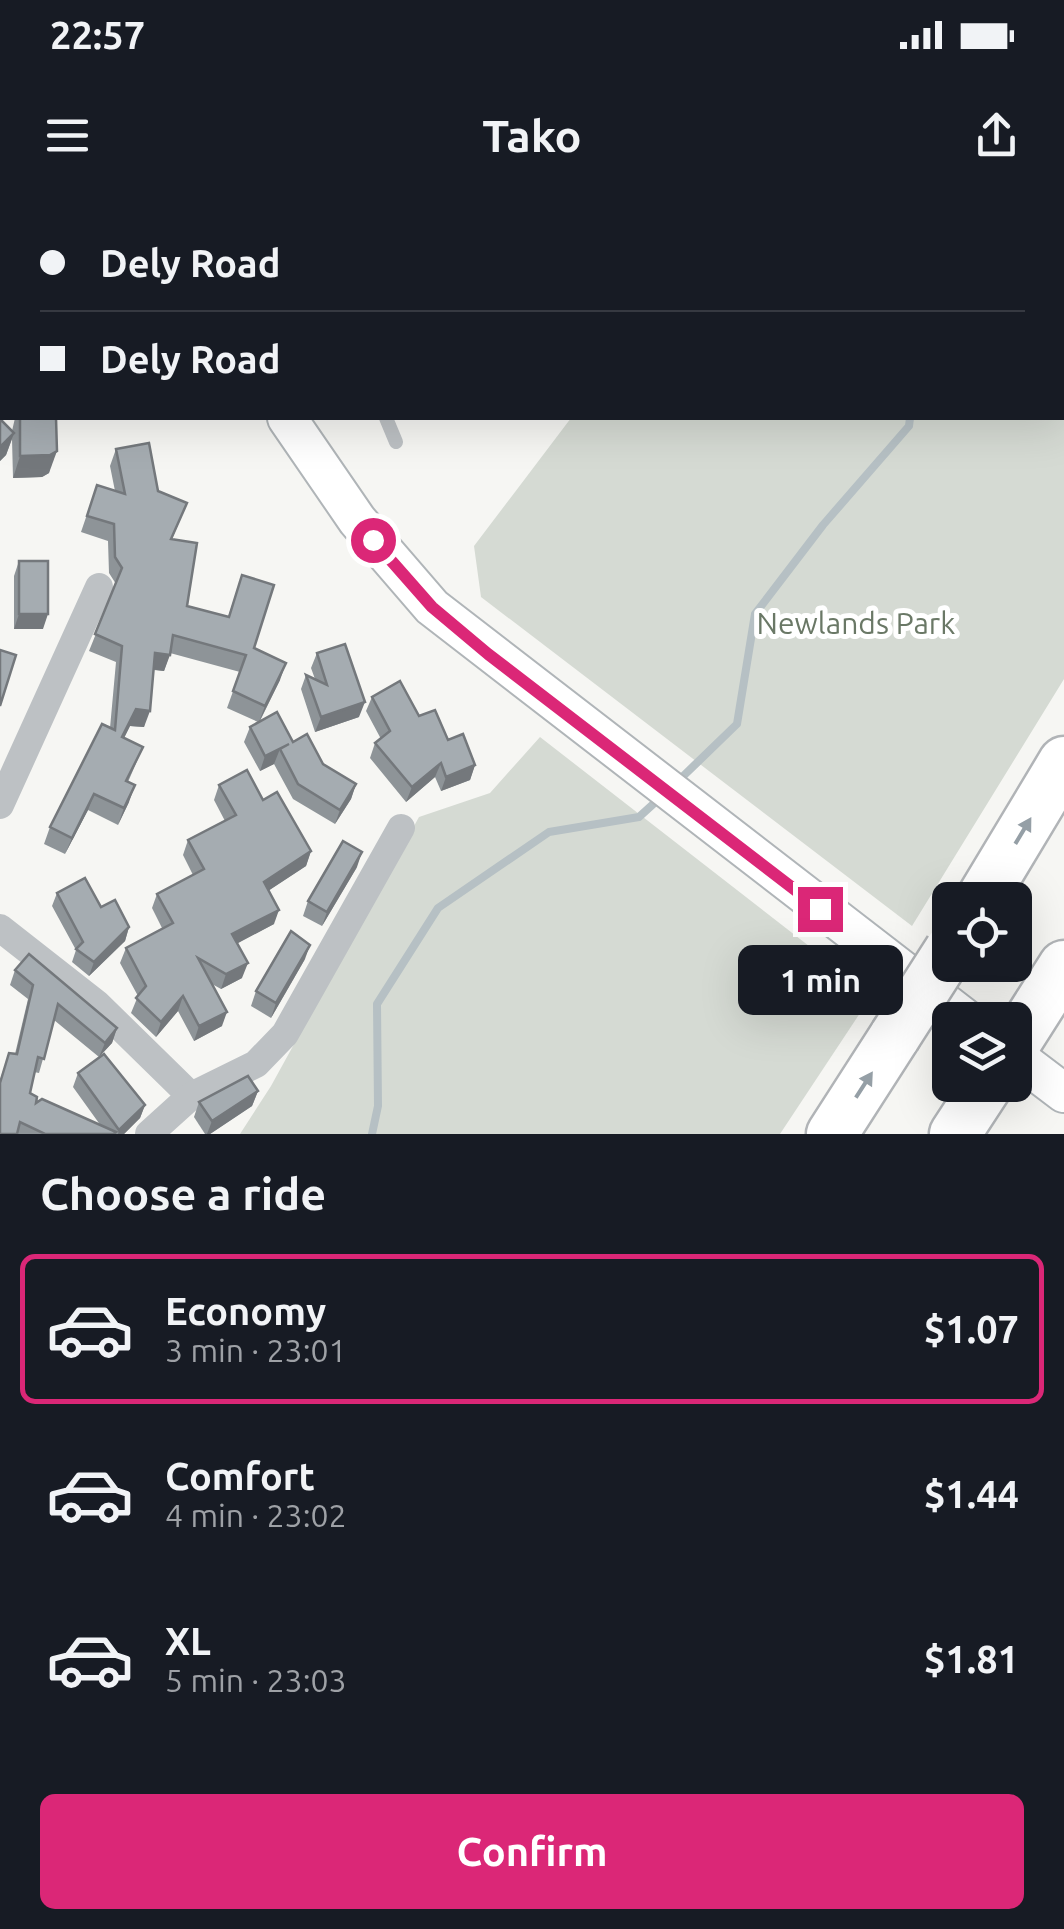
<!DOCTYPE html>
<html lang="en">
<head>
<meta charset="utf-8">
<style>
	body { margin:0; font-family:Ubuntu,sans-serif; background:#20242c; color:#f1f3f6; height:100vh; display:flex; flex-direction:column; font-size:38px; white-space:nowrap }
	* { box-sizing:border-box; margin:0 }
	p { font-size:32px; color:#9ea1a6 }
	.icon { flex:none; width:55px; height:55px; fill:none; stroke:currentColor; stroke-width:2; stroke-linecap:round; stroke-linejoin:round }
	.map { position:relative; height:934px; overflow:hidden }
	.drawer { display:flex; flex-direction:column; background:#171b24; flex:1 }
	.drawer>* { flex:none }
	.guide { position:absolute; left:0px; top:0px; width:1065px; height:220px; box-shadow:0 10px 40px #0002; display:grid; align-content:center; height:220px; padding:0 40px; background:#171b24 }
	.tools { position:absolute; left:932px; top:682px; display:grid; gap:20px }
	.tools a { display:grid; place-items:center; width:100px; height:100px; border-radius:15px; background:#171b24; box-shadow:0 10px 40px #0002; font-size:50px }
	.end { position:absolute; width:45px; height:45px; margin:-22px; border:12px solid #db2777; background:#fff; box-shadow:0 0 0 5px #fff }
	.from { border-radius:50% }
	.bubble { position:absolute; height:70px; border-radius:15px; background:#171b24; box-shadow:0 10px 40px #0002; font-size:32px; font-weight:700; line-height:70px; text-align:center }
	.guide b { display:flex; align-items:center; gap:35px; height:95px; font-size:38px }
	.guide b+b { border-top:2px solid #363941 }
	.guide i { width:25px; height:25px; background:#f1f3f6 }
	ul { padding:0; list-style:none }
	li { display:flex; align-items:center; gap:30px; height:150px; margin:0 20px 15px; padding:0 20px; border:5px solid transparent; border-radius:15px }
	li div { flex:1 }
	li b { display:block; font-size:38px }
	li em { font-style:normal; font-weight:700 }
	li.active { border-color:#db2777 }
	li>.icon { width:90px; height:90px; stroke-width:1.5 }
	h2 { padding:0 40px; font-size:45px; line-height:120px }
	.button { display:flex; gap:20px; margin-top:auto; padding:20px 40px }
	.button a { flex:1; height:115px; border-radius:15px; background:#db2777; color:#fff; font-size:40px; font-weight:700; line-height:115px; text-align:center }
	.status { display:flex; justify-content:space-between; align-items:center; height:70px; padding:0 50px; background:#171b24; direction:ltr }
	.status svg { height:28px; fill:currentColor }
	header { display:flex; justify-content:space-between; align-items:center; height:130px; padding:0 40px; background:#171b24; font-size:45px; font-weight:700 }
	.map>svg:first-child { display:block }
</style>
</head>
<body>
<div class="status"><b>22:57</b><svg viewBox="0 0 49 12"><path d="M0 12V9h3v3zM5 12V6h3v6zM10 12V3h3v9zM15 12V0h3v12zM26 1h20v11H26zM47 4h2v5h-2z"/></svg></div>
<header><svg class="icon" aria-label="menu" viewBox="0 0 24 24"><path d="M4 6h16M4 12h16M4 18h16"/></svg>Tako<svg class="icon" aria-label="share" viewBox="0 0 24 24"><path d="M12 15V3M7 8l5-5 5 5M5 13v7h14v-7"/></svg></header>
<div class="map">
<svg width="1064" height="934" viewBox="0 0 1064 934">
	<rect width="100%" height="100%" fill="#f6f6f3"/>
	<!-- green -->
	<g fill="#d5dad3">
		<path d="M734,0H1064V479L912,726L481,397L474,346L571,218H1062V2Z"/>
		<path d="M540,537L872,795L780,934H240L271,886L419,617L490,593Z"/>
	</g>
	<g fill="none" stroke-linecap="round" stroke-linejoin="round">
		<!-- stream -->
		<g stroke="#b6c0c4" stroke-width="8">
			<path d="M1062,4L1064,2"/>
			<path d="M675,584L737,524L755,414L823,325L909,226L910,218"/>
			<path d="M372,934L378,906L377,804L438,708L549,632L639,617L661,597"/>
		</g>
		<!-- secondary casing -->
		<g stroke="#b0b5b8" stroke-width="42">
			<g id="secondary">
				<path d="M212,0L213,2"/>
				<path d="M287,218L357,320L432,407L967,820"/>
				<path d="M1015,856L1064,893"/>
			</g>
		</g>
		<!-- highway casing -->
		<g stroke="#b1b4b7" stroke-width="55">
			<g id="highway">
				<path d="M981,700L1064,562"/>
				<path d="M1015,843L1064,766"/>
				<path d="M832,934L895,836"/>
				<path d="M955,934L987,885"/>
			</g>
		</g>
		<!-- path -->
		<g stroke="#b7babc" stroke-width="4" stroke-dasharray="5 5" stroke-linecap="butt">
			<path d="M846,2L850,0"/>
			<path d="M1035,2L1036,0"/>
			<path d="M1062,55L1064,58"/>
		</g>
		<!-- lane -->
		<g stroke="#bdc1c4" stroke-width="14">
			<path d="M312,0V2"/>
			<path d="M386,218L396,242"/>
		</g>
		<!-- street -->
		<g stroke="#bdc1c4" stroke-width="28">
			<path d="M0,605L99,387"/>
			<path d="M0,728L97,804L191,896"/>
			<path d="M149,934L191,896L256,864L285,834L401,628"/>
		</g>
		<!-- secondary -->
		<use href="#secondary" stroke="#fff" stroke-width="38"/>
		<!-- highway -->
		<use href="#highway" stroke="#fff" stroke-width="50"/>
		<!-- highway-bridge casing -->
		<g stroke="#b1b4b7" stroke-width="55" stroke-linecap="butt">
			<path id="highway-bridge" d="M895,836L950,750"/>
		</g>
		<!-- highway-bridge -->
		<use href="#highway-bridge" stroke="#fff" stroke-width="50"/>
	</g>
	<!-- wall -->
	<g fill="#8e9498">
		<path d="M0,0H21L20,2H2V57L0,56Z"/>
		<path d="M15,218H56L49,273L42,277L13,278L12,239L6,255L0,261V219L12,231Z"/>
		<path d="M116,249L158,291L180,320L172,339L187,406L228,417L242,375L254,448L280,480L260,521L293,542L323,564L356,584L351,599L335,624L293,599L274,564L260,571L244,542L250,527L258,522L227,508L240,472L170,453L164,471L154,470L144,527L130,526L124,538L143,547L128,582L129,602L118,625L88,610L65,654L44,644L50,627L110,528L116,462L89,451L116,384L109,373L108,341L81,332L97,285L115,291L110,266Z"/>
		<path d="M19,361L43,429H14V376Z"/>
		<path d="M317,453L359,517L315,532L301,489L306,475L315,479L311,468Z"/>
		<path d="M372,497L419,516L448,540L475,565L470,580L441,591L435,577L406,602L370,558L375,543L381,539L366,511Z"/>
		<path d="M219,585L263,600L311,651L306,666L269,690L274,724L237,743L242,778L221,789L212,784L222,826L194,841L178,811L156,837L131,813L138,796L120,763L126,748L162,728L152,708L157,694L193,675L183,655L188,640L225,621L214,600Z"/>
		<path d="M357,667L322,726L303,716L308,701Z"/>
		<path d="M57,693L101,707L129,727L125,741L89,776L72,762L76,750L52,706Z"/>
		<path d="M305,759L271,818L251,806L256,791Z"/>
		<path d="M15,770L117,828L112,843L99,857L54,820L39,873L34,872L30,893L36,903L101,926L73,887L78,873L145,905L140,918L124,934H0V880L9,853L15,854L28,799L10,785Z"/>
		<path d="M258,891L252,906L210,934H205L194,917L199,902Z"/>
	</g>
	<!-- shaded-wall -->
	<g fill="#74787c">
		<path d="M14,233L6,255L0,261V247Z"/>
		<path d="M57,251L49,273L42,277L13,278L20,256Z"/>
		<path d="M19,414H48L43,429H14Z"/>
		<path d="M155,453L170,455L164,471L149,469Z"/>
		<path d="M286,463L280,480L259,522L265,506Z"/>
		<path d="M365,502L359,517L315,532L321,517Z"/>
		<path d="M136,509L150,511L144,527L130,526L116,554L122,537Z"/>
		<path d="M289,544L280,549L274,564L260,571L265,556Z"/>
		<path d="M441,563L435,577L406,602L412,587Z"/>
		<path d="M475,565L470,580L441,591L446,577Z"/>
		<path d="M356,584L351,599L335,624L340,610Z"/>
		<path d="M135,585L129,602L118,625L124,608Z"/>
		<path d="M94,594L88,610L65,654L72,638Z"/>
		<path d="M311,651L306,666L259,697L264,682Z"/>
		<path d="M362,652L357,667L322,726L327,712Z"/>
		<path d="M279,710L274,724L227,749L232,734Z"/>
		<path d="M129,727L125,741L89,776L94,762Z"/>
		<path d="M310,745L305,759L271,818L276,803Z"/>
		<path d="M248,763L242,778L221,789L226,774Z"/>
		<path d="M183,796L178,811L156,837L161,822Z"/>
		<path d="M227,812L222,826L194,841L199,826Z"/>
		<path d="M117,828L112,843L99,857L105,843Z"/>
		<path d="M258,891L252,906L210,934H207L212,921Z"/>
		<path d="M145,905L140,918L124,934H118L119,930Z"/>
	</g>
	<!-- building -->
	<g fill="#a5acb1" stroke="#74787c" stroke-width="2.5">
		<path d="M0,0H20L19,2H3Z"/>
		<path d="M20,218H56L57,251L50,255L20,256Z"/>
		<path d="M0,219L14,233L0,247Z"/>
		<path d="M149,243L158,291L187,303L171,339L197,343L187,406L229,417L242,375L274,385L254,448L286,463L265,506L233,491L246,455L173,435L170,455L155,453L150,511L136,509L122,537L143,547L126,581L135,585L124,608L94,594L72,638L50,627L102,524L115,530L122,446L95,434L122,368L115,357L114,324L87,316L97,285L125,294L116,249Z"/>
		<rect x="19" y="361" width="29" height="53"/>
		<path d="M345,444L365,502L321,517L306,475L327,485L317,453Z"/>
		<path d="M0,450L16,455L0,506Z"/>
		<path d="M400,481L419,516L435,510L448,540L463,534L475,565L446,577L441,563L412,587L375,543L390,531L372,497Z"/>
		<path d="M277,512L293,542L307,534L323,564L356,584L340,610L298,584L280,549L289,544L265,556L250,527Z"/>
		<path d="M247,570L263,600L277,592L311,651L264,682L279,710L232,734L248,763L226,774L198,758L227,812L199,826L183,796L161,822L136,798L146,786L126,748L173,723L157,694L204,669L188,640L236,615L219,585Z"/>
		<path d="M343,641L362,652L327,712L308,701Z"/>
		<path d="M85,678L101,707L115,700L129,727L94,762L76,749L83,742L57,693Z"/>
		<path d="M291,731L310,745L276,803L256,791Z"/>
		<path d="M29,754L117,828L105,843L58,804L44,859L38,857L30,893L37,897L36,903L42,899L116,932L114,934H45L20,922L17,934H0V883L9,853L17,854L33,785L15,770Z"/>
		<path d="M104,854L145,905L119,930L78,873Z"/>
		<path d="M248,876L258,891L212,921L199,902Z"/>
	</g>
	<!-- one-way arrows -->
	<defs><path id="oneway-solid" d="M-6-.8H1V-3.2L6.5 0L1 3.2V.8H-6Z" transform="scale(2.5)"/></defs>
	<g fill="#959fa6">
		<use href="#oneway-solid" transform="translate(1023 631) rotate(-59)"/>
		<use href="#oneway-solid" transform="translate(864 885) rotate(-57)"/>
	</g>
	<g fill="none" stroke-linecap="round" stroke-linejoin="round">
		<!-- route -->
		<path stroke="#db2777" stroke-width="12" d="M373,340L432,407L488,454L820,709"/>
	</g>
	<g text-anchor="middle" stroke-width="10" stroke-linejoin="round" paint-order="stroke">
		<!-- park labels -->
		<g font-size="30" fill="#6a7866" stroke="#fff">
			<text x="856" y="434">Newlands Park</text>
		</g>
	</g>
</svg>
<div class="tools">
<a><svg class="icon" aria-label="locate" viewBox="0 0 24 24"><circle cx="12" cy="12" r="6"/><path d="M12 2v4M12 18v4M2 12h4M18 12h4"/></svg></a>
<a><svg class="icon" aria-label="layers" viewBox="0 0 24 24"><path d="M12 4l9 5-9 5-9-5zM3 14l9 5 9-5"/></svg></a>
</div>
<i class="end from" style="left:373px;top:340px"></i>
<i class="end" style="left:820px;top:709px"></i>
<div class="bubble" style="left:738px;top:745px;width:165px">1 min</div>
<div class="guide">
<b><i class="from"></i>Dely Road</b>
<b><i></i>Dely Road</b>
</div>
</div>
<section class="drawer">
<h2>Choose a ride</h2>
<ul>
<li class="active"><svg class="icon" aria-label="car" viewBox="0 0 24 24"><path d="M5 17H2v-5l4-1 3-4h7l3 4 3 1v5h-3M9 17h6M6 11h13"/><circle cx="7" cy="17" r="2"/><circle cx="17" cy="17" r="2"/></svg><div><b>Economy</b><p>3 min · 23:01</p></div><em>$1.07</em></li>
<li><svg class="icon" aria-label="car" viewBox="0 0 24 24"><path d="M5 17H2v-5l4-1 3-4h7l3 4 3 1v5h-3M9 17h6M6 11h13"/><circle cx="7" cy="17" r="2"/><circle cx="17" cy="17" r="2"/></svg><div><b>Comfort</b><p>4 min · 23:02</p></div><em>$1.44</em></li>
<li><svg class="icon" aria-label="car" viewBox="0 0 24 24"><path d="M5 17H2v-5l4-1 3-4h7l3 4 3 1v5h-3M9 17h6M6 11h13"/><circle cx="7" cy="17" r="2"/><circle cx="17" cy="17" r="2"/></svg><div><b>XL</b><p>5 min · 23:03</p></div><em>$1.81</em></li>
</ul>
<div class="button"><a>Confirm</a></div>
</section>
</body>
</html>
